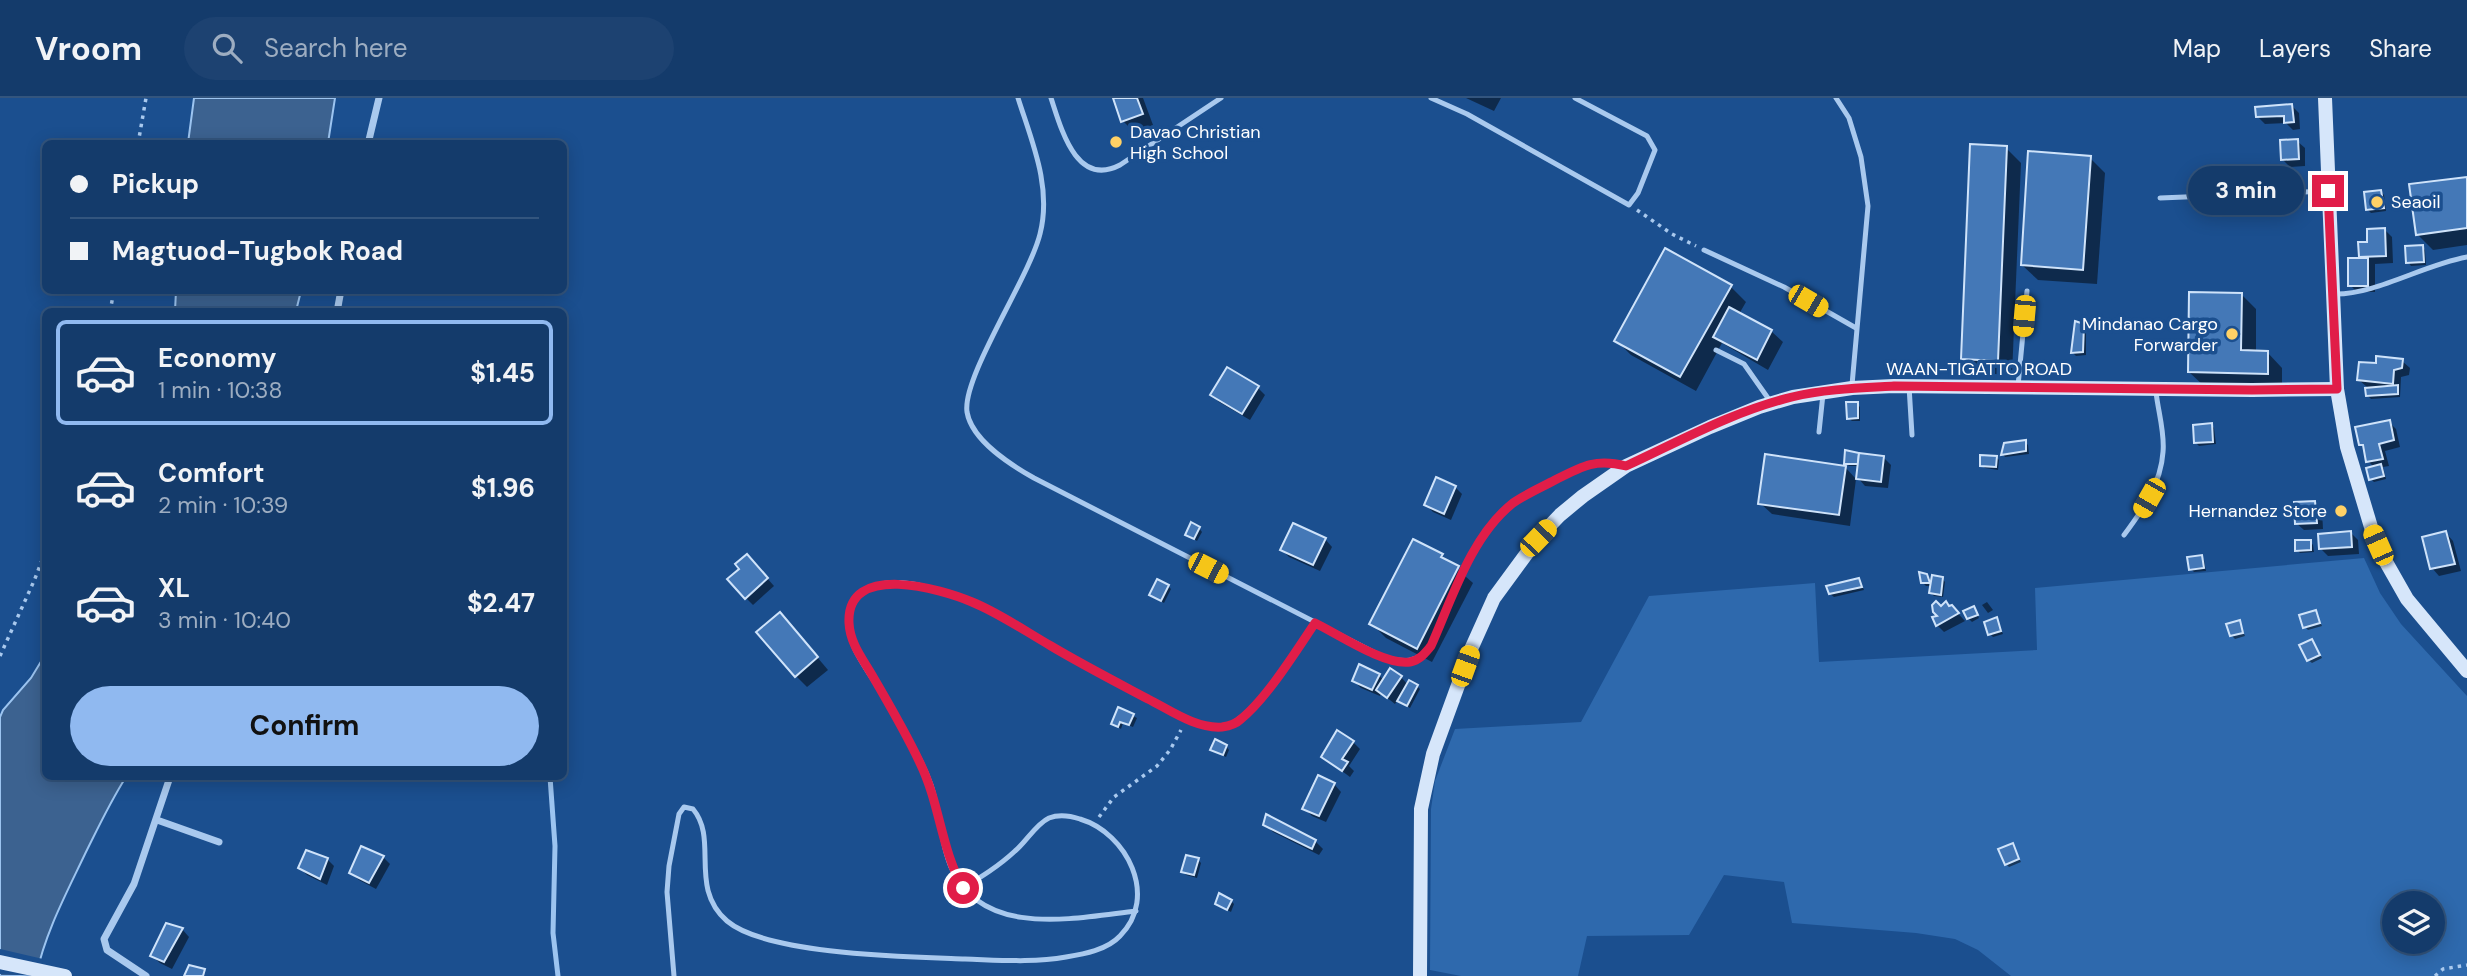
<!DOCTYPE html>
<html lang="en">
<head>
<meta charset="utf-8">
<style>
	body { margin:0; font-family:"DM Sans",sans-serif; background:#1d4271; color:#f1f3f6; height:100vh; display:flex; flex-direction:column; font-size:26px; white-space:nowrap }
	* { box-sizing:border-box; margin:0 }
	p { font-size:23px; color:#9dadc1 }
	.icon { flex:none; width:38px; height:38px; fill:none; stroke:currentColor; stroke-width:2; stroke-linecap:round; stroke-linejoin:round }
	.map { position:relative; flex:1; overflow:hidden }
	.drawer { position:absolute; left:42px; top:210px; width:525px; height:472px; display:flex; flex-direction:column; background:#143b6b; border-radius:10px; box-shadow:0 4px 18px #0003,0 0 0 2px #33557e }
	.drawer>* { flex:none }
	.hud { position:absolute; left:42px; top:42px; width:525px; height:154px; border-radius:10px; box-shadow:0 4px 18px #0003,0 0 0 2px #33557e; display:grid; align-content:center; height:154px; padding:0 28px; background:#143b6b }
	.buttons { position:absolute; left:2382px; top:793px; display:grid; gap:14px }
	.buttons a { display:grid; place-items:center; width:63px; height:63px; border-radius:50%; background:#143b6b; box-shadow:0 4px 18px #0003,0 0 0 2px #33557e; font-size:35px }
	.end { position:absolute; width:32px; height:32px; margin:-16px; border:9px solid #e11d48; background:#fff; box-shadow:0 0 0 4px #fff }
	.from { border-radius:50% }
	.bubble { position:absolute; height:49px; border-radius:24px; background:#143b6b; box-shadow:0 4px 18px #0003,0 0 0 2px #33557e; font-size:23px; font-weight:700; line-height:49px; text-align:center }
	.car { position:absolute; width:21px; height:42px; margin:-21px -10px; border-radius:9px; box-shadow:0 0 5px 2px #0007; background:linear-gradient(#f5c518 24%,#345 0 40%,#f5c518 0 76%,#345 0 86%,#f5c518 0) }
	.hud b { display:flex; align-items:center; gap:24px; height:66px; font-size:26px }
	.hud b+b { border-top:2px solid #33557e }
	.hud i { width:18px; height:18px; background:#f1f3f6 }
	ul { padding:12px 0 0; list-style:none }
	li { display:flex; align-items:center; gap:21px; height:105px; margin:0 14px 10px; padding:0 14px; border:4px solid transparent; border-radius:10px }
	li div { flex:1 }
	li b { display:block; font-size:26px }
	li em { font-style:normal; font-weight:700 }
	li.on { border-color:#90b9f0 }
	li>.icon { width:63px; height:63px; stroke-width:1.5 }
	.primary-button { display:flex; gap:14px; margin-top:auto; padding:14px 28px }
	.primary-button a { flex:1; height:80px; border-radius:42px; background:#90b9f0; color:#111; font-size:28px; font-weight:700; line-height:80px; text-align:center }
	header { display:flex; align-items:center; gap:42px; box-sizing:border-box; height:98px; padding:0 35px; background:#143b6b; border-bottom:2px solid #33557e }
	header strong { font-size:33px }
	nav { display:flex; gap:38px; margin-inline-start:auto; font-size:24px }
	.search { width:490px; height:63px; background:#1d4271; display:flex; align-items:center; gap:18px; box-sizing:border-box; padding:0 24px; border-radius:38px; color:#9dadc1; font-size:26px }
	.map>svg:first-child { display:block }
</style>
</head>
<body>
<header>
<strong>Vroom</strong>
<div class="search"><svg class="icon" aria-label="search" viewBox="0 0 24 24"><circle cx="10" cy="10" r="6"/><path d="M15 15l6 6"/></svg>Search here</div>
<nav><a>Map</a><a>Layers</a><a>Share</a></nav>
</header>
<div class="map">
<svg width="2467" height="878" viewBox="0 0 2467 878">
	<rect width="100%" height="100%" fill="#1b4f8f"/>
	<!-- green -->
	<path fill="#2e69ad" fill-rule="evenodd" d="M2364,460L2380,495L2401,526L2467,598V878H2011L1978,852L1955,841L1916,835L1792,825L1784,784L1724,777L1689,837L1587,838L1578,878H1461L1430,872L1431,711L1435,683L1455,631L1581,624L1649,498L1815,485L1819,564L2037,552L2035,490ZM2394,805H2432V844H2394Z"/>
	<!-- water -->
	<g fill="#3c6290" stroke="#9cc4f0" stroke-width="2">
		<path d="M194,0H335L328,45H188Z"/>
		<path d="M176,193V192L301,193L296,213H175Z"/>
		<path d="M45,557L46,679H126C110,704 98,730 85,756C66,796 45,835 36,878H0V619L3,612L31,580Z"/>
	</g>
	<!-- pier -->
	<path fill="#1b4f8f" d="M0,851L43,861L40,878L0,876Z"/>
	<!-- shadow -->
	<g fill="#0007">
		<path d="M1114,0H1143L1153,27L1134,34L1123,23Z"/>
		<path d="M1466,0H1501L1494,13Z"/>
		<path d="M2292,8L2299,15L2300,31L2293,32L2286,25L2265,26L2258,19Z"/>
		<path d="M2297,43L2305,50V68L2290,69L2282,61Z"/>
		<path d="M2006,50L2021,65L2012,277L1978,275L1963,260Z"/>
		<path d="M2090,60L2105,75L2097,186L2038,182L2022,167Z"/>
		<path d="M2467,80V147L2433,152L2418,137Z"/>
		<path d="M2381,94L2384,97L2386,113L2371,115L2368,112Z"/>
		<path d="M2385,132L2392,139L2393,165L2375,166V194H2357L2350,187L2361,161L2360,146L2369,145Z"/>
		<path d="M2422,149L2425,152L2426,167L2411,168L2408,164Z"/>
		<path d="M1731,189L1746,204L1739,216L1771,233L1783,244L1768,272L1722,245L1696,293L1631,257L1616,242Z"/>
		<path d="M2241,196L2256,211V254H2267L2282,270V290L2205,289L2189,274Z"/>
		<path d="M2083,227L2086,231V257L2076,258L2073,255Z"/>
		<path d="M2402,263L2410,270L2409,277L2401,279L2400,299L2371,301L2367,297V289L2359,282Z"/>
		<path d="M1258,290L1265,297L1250,322L1219,304L1212,297Z"/>
		<path d="M1857,306L1860,309V323H1852L1848,320Z"/>
		<path d="M2389,324L2396,331L2400,349L2385,353L2389,368L2383,369L2386,381L2374,384L2371,381L2374,369L2368,363L2365,351L2360,346Z"/>
		<path d="M2211,327L2214,330L2216,346L2199,348L2196,345Z"/>
		<path d="M2025,344L2028,347L2029,356L2005,359L2003,356Z"/>
		<path d="M1883,359L1891,367L1888,390L1865,388L1858,380L1860,368H1849L1846,365Z"/>
		<path d="M1996,359L1999,362L1998,372L1985,370L1982,367Z"/>
		<path d="M1845,369L1856,381L1850,428L1772,416L1760,405Z"/>
		<path d="M1455,389L1462,396L1451,422L1433,414L1426,407Z"/>
		<path d="M2315,405L2322,412L2323,431L2304,432L2296,425Z"/>
		<path d="M1199,430L1202,434L1197,443L1187,436Z"/>
		<path d="M2351,435L2358,442L2359,456L2328,458L2321,451Z"/>
		<path d="M2446,435L2453,443L2461,473L2439,478L2432,470Z"/>
		<path d="M1325,441L1332,449L1320,473L1289,459L1282,452Z"/>
		<path d="M2310,443L2313,447L2314,454L2300,455L2297,452Z"/>
		<path d="M1441,457L1473,485L1432,564L1386,540L1371,525Z"/>
		<path d="M2201,459L2204,462L2206,473L2194,474L2191,471Z"/>
		<path d="M754,465L774,488L753,507L746,500L742,471Z"/>
		<path d="M1926,477L1932,483L1942,480L1945,484L1943,499L1934,498L1931,495L1932,488H1926L1922,484Z"/>
		<path d="M1859,481L1864,492L1834,499L1830,496Z"/>
		<path d="M1168,488L1171,491L1164,505L1151,497Z"/>
		<path d="M1987,504L1993,512L1988,515L1982,507Z"/>
		<path d="M1950,509H1952L1965,523L1944,534L1937,527L1940,519Z"/>
		<path d="M1976,514L1979,520L1972,524L1968,520Z"/>
		<path d="M2315,514L2322,528L2308,532L2305,529Z"/>
		<path d="M1996,521L2003,536L1993,539L1990,536Z"/>
		<path d="M2239,524L2245,538L2235,541L2232,538Z"/>
		<path d="M791,528L828,572L807,589L796,578Z"/>
		<path d="M2312,543L2322,560L2312,565L2308,562Z"/>
		<path d="M1379,577L1384,583L1401,579L1408,587L1417,588L1420,591L1410,610L1398,601L1395,606L1381,595L1380,598L1361,590L1354,583Z"/>
		<path d="M1119,611L1137,620L1133,629L1123,625L1121,631L1113,625Z"/>
		<path d="M1353,644L1360,651L1349,668L1354,673L1350,679L1323,659Z"/>
		<path d="M1226,648L1229,652L1226,659L1212,652Z"/>
		<path d="M1334,686L1341,694L1326,724L1312,718L1304,710Z"/>
		<path d="M1265,726L1315,743L1323,751L1319,757L1273,734Z"/>
		<path d="M2012,747L2021,764L2009,769L2006,766Z"/>
		<path d="M383,759L390,766L376,791L359,782L351,775Z"/>
		<path d="M327,761L334,768L327,787L307,777L300,770Z"/>
		<path d="M1198,762L1201,765L1197,780L1186,777L1183,773Z"/>
		<path d="M1231,803L1234,806L1231,814L1217,806Z"/>
		<path d="M182,831L189,839L172,871L160,865L152,858Z"/>
	</g>
	<g fill="none" stroke-linecap="round" stroke-linejoin="round">
		<!-- stream -->
		<path stroke="#9cc4f0" stroke-width="5" d="M550,679L555,748L553,835L558,878"/>
	</g>
	<!-- building -->
	<g fill="#4478b7" stroke="#cfe3fa" stroke-width="2">
		<path d="M1113,0H1137L1143,16L1121,24Z"/>
		<path d="M2292,6L2294,24L2284,25V18L2256,19L2255,9Z"/>
		<path d="M2298,41L2299,61L2281,62L2280,42Z"/>
		<path d="M1970,46L2007,48L1998,263L1961,261Z"/>
		<path d="M2028,53L2091,58L2083,172L2021,167Z"/>
		<path d="M2467,79V130L2416,137L2409,86Z"/>
		<path d="M2381,92L2384,110L2366,112L2364,94Z"/>
		<path d="M2385,130L2386,158L2359,159L2358,144H2367V131Z"/>
		<path d="M2423,147L2424,164L2406,165L2405,148Z"/>
		<path d="M1665,150L1732,187L1680,279L1614,243Z"/>
		<rect x="2348" y="160" width="20" height="28"/>
		<path d="M2189,194L2242,195L2241,252L2268,253V276L2188,274Z"/>
		<path d="M1729,209L1772,232L1757,262L1713,239Z"/>
		<path d="M2075,223L2084,226L2083,254L2071,255Z"/>
		<path d="M2376,258L2403,261L2402,270L2394,272L2393,286L2357,282L2359,264L2376,265Z"/>
		<path d="M1227,269L1259,288L1242,316L1210,297Z"/>
		<path d="M2398,287V296L2366,298L2365,290Z"/>
		<path d="M1846,304H1858V320L1847,321Z"/>
		<path d="M2390,322L2394,342L2379,346L2383,361L2366,364L2363,347H2359L2355,329Z"/>
		<path d="M2212,325L2213,344L2194,345L2193,327Z"/>
		<path d="M2026,342V353L2001,357L2004,345Z"/>
		<path d="M1845,352L1859,355L1858,366H1844Z"/>
		<path d="M1859,355L1884,358L1881,384L1856,381Z"/>
		<path d="M1765,356L1846,368L1839,417L1758,406Z"/>
		<path d="M1980,357L1997,358L1996,369L1980,368Z"/>
		<path d="M2381,366L2384,378L2369,382L2366,370Z"/>
		<path d="M1436,379L1456,388L1444,416L1424,407Z"/>
		<path d="M2315,403L2317,425L2295,426L2294,404Z"/>
		<path d="M1191,424L1200,429L1194,441L1185,437Z"/>
		<path d="M1293,425L1326,440L1313,467L1280,452Z"/>
		<path d="M2351,433L2352,449L2319,451L2318,436Z"/>
		<path d="M2446,433L2455,466L2430,471L2422,439Z"/>
		<path d="M1413,441L1443,456L1441,459L1459,468L1417,551L1369,526Z"/>
		<path d="M2295,442H2311V452L2295,453Z"/>
		<path d="M747,456L768,480L745,501L727,481L739,471L735,466Z"/>
		<path d="M2202,457L2204,470L2189,472L2187,459Z"/>
		<path d="M1919,474L1927,476L1930,485H1921Z"/>
		<path d="M1932,477L1943,479L1941,497L1929,495Z"/>
		<path d="M1859,480L1862,489L1829,496L1826,488Z"/>
		<path d="M1157,481L1169,487L1161,503L1149,497Z"/>
		<path d="M1936,503L1941,508L1946,503L1949,508L1952,507L1959,515L1936,528L1932,519L1937,518L1933,514L1932,507Z"/>
		<path d="M1974,508L1978,517L1967,521L1963,513Z"/>
		<path d="M2316,512L2320,525L2303,530L2299,517Z"/>
		<path d="M780,514L818,559L795,579L756,534Z"/>
		<path d="M1997,519L2001,533L1988,537L1984,524Z"/>
		<path d="M2240,522L2243,535L2230,538L2226,526Z"/>
		<path d="M2312,541L2320,557L2307,563L2299,547Z"/>
		<path d="M1359,566L1380,576L1372,592L1352,583Z"/>
		<path d="M1390,570L1402,578L1387,600L1376,592Z"/>
		<path d="M1409,582L1418,587L1407,608L1397,603Z"/>
		<path d="M1118,609L1134,616L1129,627L1120,624L1118,629L1111,626Z"/>
		<path d="M1337,632L1354,643L1342,661L1348,664L1342,673L1321,659Z"/>
		<path d="M1215,641L1227,647L1223,657L1210,652Z"/>
		<path d="M1318,677L1335,685L1319,718L1302,711Z"/>
		<path d="M1266,716L1316,742L1312,751L1263,727Z"/>
		<path d="M2013,745L2019,761L2005,767L1998,751Z"/>
		<path d="M361,748L384,758L369,785L349,775Z"/>
		<path d="M306,752L328,760L320,781L298,770Z"/>
		<path d="M1186,757L1199,760L1194,777L1181,774Z"/>
		<path d="M1219,795L1232,802L1227,812L1215,806Z"/>
		<path d="M166,825L183,830L164,864L150,858Z"/>
		<path d="M189,867L205,871L203,878H184Z"/>
	</g>
	<g fill="none" stroke-linecap="round" stroke-linejoin="round">
		<!-- path -->
		<g stroke="#a9c9ee" stroke-width="3.5" stroke-dasharray="3.5 5" stroke-linecap="butt">
			<path d="M138,46L146,0"/>
			<path d="M1637,112L1672,136L1696,148"/>
			<path d="M110,214L114,192"/>
			<path d="M0,558L34,483L46,452"/>
			<path d="M1099,719L1114,699L1157,668L1170,652L1181,632"/>
			<path d="M2435,878L2443,871L2467,867"/>
		</g>
		<!-- lane -->
		<g stroke="#a9c9ee" stroke-width="5">
			<path d="M1018,0C1032,44 1052,89 1040,136C1029,180 962,279 967,314C972,343 1011,367 1034,380L1383,559C1404,565 1417,565 1431,548C1452,502 1473,436 1513,405C1526,396 1542,389 1556,382C1578,370 1596,360 1621,367"/>
			<path d="M1051,0C1061,30 1076,90 1120,67L1221,0"/>
			<path d="M1431,0L1467,16L1629,107L1638,95L1655,52L1647,38L1575,0"/>
			<path d="M1836,0L1849,20L1861,59L1868,108L1852,287"/>
			<path d="M2160,100L2328,93"/>
			<path d="M1704,152L1784,189L1856,230"/>
			<path d="M2334,196C2375,197 2423,167 2467,159"/>
			<path d="M1716,252L1744,266L1770,303"/>
			<path d="M1909,288L1912,337"/>
			<path d="M2018,288L2027,193"/>
			<path d="M1819,334L1823,296"/>
			<path d="M2124,437C2142,413 2161,386 2163,354C2165,335 2158,313 2156,294"/>
			<path d="M1136,813C1075,820 982,841 951,769C940,743 940,714 931,687C921,659 904,633 889,608C880,590 861,566 854,549C848,533 847,512 858,499C902,449 1041,542 1084,567C1105,579 1127,590 1149,601C1170,613 1197,632 1222,629C1252,625 1297,550 1315,525"/>
			<path d="M674,878L667,794L669,768L679,716L684,709L693,711C719,742 688,789 727,823C767,857 911,859 965,861C998,862 1033,865 1066,859C1084,856 1107,852 1120,838C1159,799 1127,735 1080,721C1071,718 1059,716 1049,720C1036,726 1026,744 1015,753C999,768 981,779 963,790"/>
		</g>
		<!-- street -->
		<g stroke="#a9c9ee" stroke-width="7">
			<path d="M368,46L379,0"/>
			<path d="M337,214L341,192"/>
			<path d="M157,722L219,744"/>
			<path d="M146,878L107,852L104,841L134,786L170,679"/>
		</g>
		<!-- secondary -->
		<g stroke="#d6e6fa" stroke-width="14">
			<path d="M2325,0L2337,291L2347,349L2371,429L2386,464L2407,501L2467,573"/>
			<path d="M0,864L65,878"/>
			<path d="M1420,878L1421,711L1433,656L1472,549L1494,500L1538,440L1560,417L1583,398L1626,368L1710,329L1759,309L1793,299L1852,290L1894,288L2252,292L2337,291"/>
		</g>
	</g>
	<g fill="none" stroke-linecap="round" stroke-linejoin="round">
		<!-- route -->
		<path stroke="#e11d48" stroke-width="9" d="M963,790C941,751 940,706 920,665C906,635 889,606 872,577C862,560 850,545 849,525C846,463 942,491 972,504C999,515 1025,533 1051,548C1083,567 1116,584 1148,601C1170,612 1196,631 1222,629C1229,628 1236,626 1241,621C1267,600 1296,553 1315,525C1338,536 1385,568 1410,564C1420,562 1425,555 1431,548C1452,501 1471,438 1513,405C1526,396 1542,389 1555,382C1582,368 1596,360 1626,368C1680,343 1734,313 1792,299C1825,291 1860,290 1894,288L2252,292L2337,291L2328,93"/>
	</g>
	<!-- markers -->
	<g fill="#ffd166" stroke="#1b4f8f" stroke-width="2.5">
		<circle cx="1116" cy="44" r="7"/>
		<circle cx="2377" cy="104" r="7"/>
		<circle cx="2232" cy="236" r="7"/>
		<circle cx="2341" cy="413" r="7"/>
	</g>
	<g text-anchor="middle" stroke-width="7" stroke-linejoin="round" paint-order="stroke">
		<!-- poi labels -->
		<g font-size="18" fill="#fff" stroke="#1b4f8f" text-anchor="start">
			<text x="1130" y="40">Davao Christian<tspan x="1130" dy="21">High School</tspan></text>
			<text x="2391" y="110">Seaoil</text>
			<text x="2218" y="232" text-anchor="end">Mindanao Cargo<tspan x="2218" dy="21">Forwarder</tspan></text>
			<text x="2327" y="419" text-anchor="end">Hernandez Store</text>
		</g>
		<!-- street labels -->
		<g font-size="18" fill="#fff" stroke="#1b4f8f">
			<text x="1979" y="277">WAAN-TIGATTO ROAD</text>
		</g>
	</g>
</svg>
<div class="buttons">
<a><svg class="icon" aria-label="layers" viewBox="0 0 24 24"><path d="M12 4l9 5-9 5-9-5zM3 14l9 5 9-5"/></svg></a>
</div>
<i class="end from" style="left:963px;top:790px"></i>
<i class="end" style="left:2328px;top:93px"></i>
<div class="bubble" style="left:2188px;top:68px;width:116px">3 min</div>
<i class="car" style="left:1808px;top:203px;rotate:120deg"></i>
<i class="car" style="left:2024px;top:218px;rotate:185deg"></i>
<i class="car" style="left:2149px;top:400px;rotate:210deg"></i>
<i class="car" style="left:1538px;top:440px;rotate:44deg"></i>
<i class="car" style="left:2378px;top:447px;rotate:336deg"></i>
<i class="car" style="left:1208px;top:470px;rotate:117deg"></i>
<i class="car" style="left:1465px;top:568px;rotate:20deg"></i>
<div class="hud">
<b><i class="from"></i>Pickup</b>
<b><i></i>Magtuod-Tugbok Road</b>
</div>
<section class="drawer">
<ul>
<li class="on"><svg class="icon" aria-label="car" viewBox="0 0 24 24"><path d="M5 17H2v-5l4-1 3-4h7l3 4 3 1v5h-3M9 17h6M6 11h13"/><circle cx="7" cy="17" r="2"/><circle cx="17" cy="17" r="2"/></svg><div><b>Economy</b><p>1 min · 10:38</p></div><em>$1.45</em></li>
<li><svg class="icon" aria-label="car" viewBox="0 0 24 24"><path d="M5 17H2v-5l4-1 3-4h7l3 4 3 1v5h-3M9 17h6M6 11h13"/><circle cx="7" cy="17" r="2"/><circle cx="17" cy="17" r="2"/></svg><div><b>Comfort</b><p>2 min · 10:39</p></div><em>$1.96</em></li>
<li><svg class="icon" aria-label="car" viewBox="0 0 24 24"><path d="M5 17H2v-5l4-1 3-4h7l3 4 3 1v5h-3M9 17h6M6 11h13"/><circle cx="7" cy="17" r="2"/><circle cx="17" cy="17" r="2"/></svg><div><b>XL</b><p>3 min · 10:40</p></div><em>$2.47</em></li>
</ul>
<div class="primary-button"><a>Confirm</a></div>
</section>
</div>
</body>
</html>
